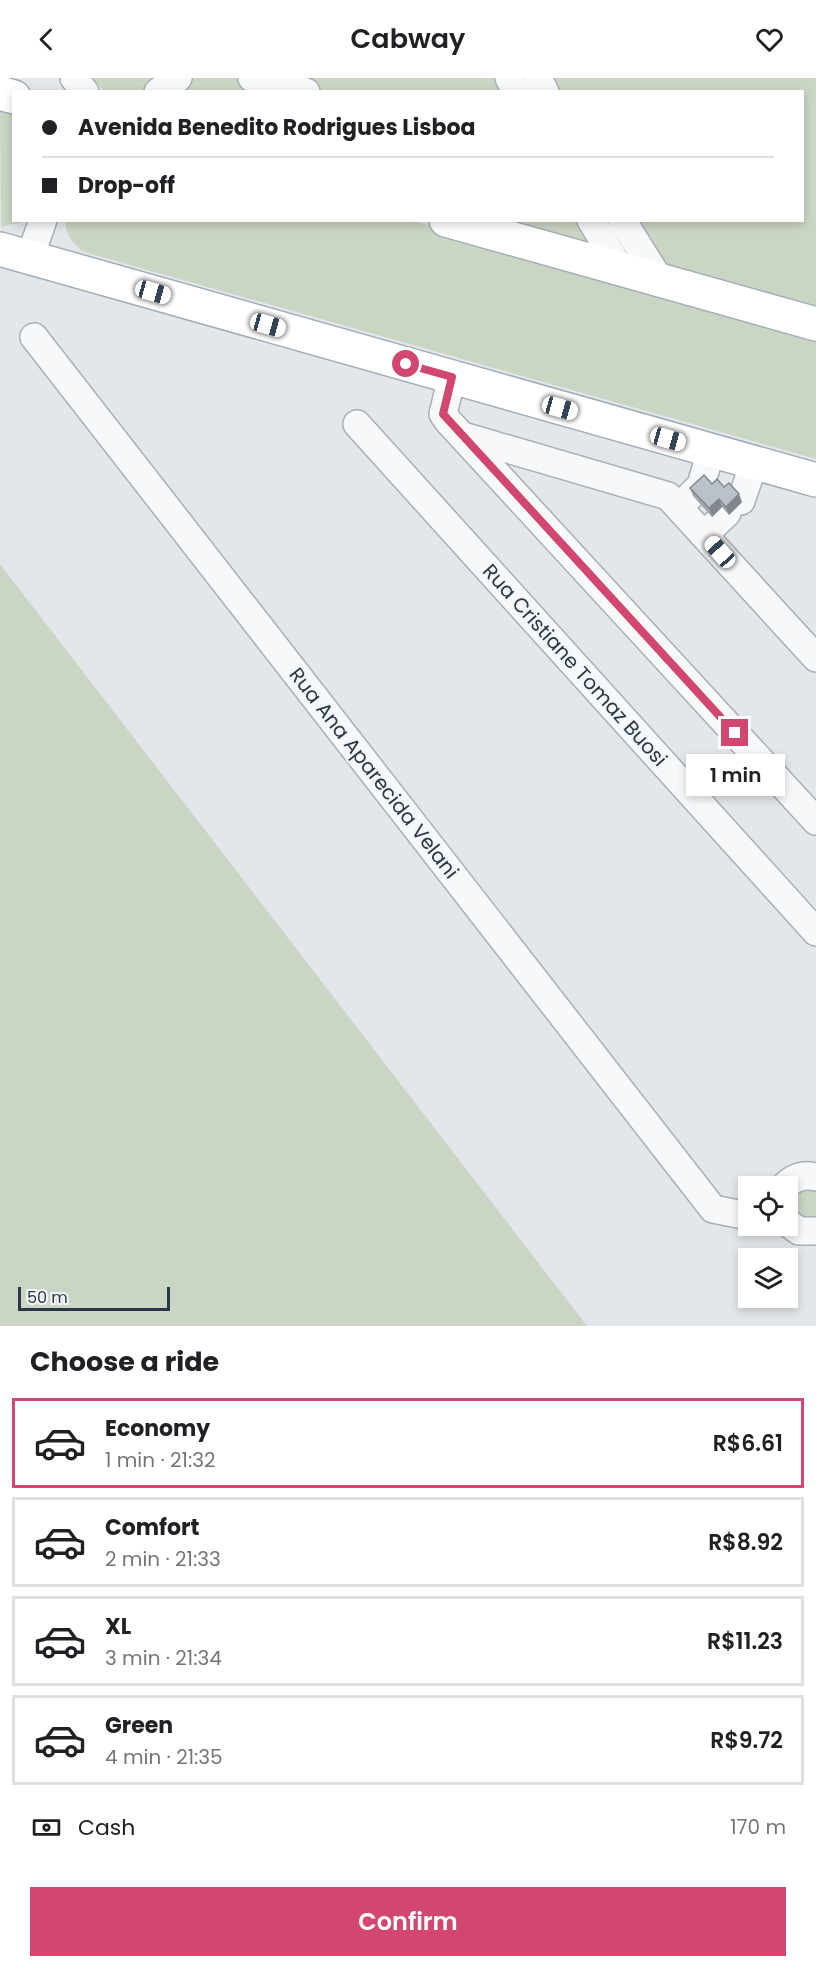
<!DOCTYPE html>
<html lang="en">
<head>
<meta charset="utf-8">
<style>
	body { margin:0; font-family:Poppins,sans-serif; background:#f6f6f6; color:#202124; height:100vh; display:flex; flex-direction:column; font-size:22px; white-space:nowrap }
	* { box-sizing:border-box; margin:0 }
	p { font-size:20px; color:#757577 }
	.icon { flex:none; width:33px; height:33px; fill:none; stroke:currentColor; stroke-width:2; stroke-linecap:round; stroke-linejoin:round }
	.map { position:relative; height:1248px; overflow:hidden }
	.details { display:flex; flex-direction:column; background:#fff; flex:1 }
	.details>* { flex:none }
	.guide { position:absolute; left:12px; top:12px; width:792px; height:132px; border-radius:0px; box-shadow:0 3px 9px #0003; display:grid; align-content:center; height:132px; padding:0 30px; background:#fff }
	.controls { position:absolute; left:738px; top:1098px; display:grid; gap:12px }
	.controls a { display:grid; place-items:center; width:60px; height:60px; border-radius:0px; background:#fff; box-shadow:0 3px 9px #0003; font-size:30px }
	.scale { position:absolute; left:18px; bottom:15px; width:152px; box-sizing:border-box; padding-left:6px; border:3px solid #2a3744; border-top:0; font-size:16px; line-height:21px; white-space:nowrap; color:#2a3744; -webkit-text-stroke:4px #f3f6f8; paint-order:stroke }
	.end { position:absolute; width:27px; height:27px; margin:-14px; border:8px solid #d14770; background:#fff; box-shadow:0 0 0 3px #fff }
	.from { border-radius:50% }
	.bubble { position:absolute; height:42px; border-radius:0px; background:#fff; box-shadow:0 3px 9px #0003; font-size:20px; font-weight:600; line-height:42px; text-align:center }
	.car { position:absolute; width:18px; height:36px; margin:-18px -9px; border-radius:8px; box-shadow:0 0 4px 2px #0007; background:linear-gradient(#fff 24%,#345 0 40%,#fff 0 76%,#345 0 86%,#fff 0) }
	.guide b { display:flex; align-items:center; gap:21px; height:57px; font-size:22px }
	.guide b+b { border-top:2px solid #e0e0e0 }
	.guide i { width:15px; height:15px; background:#202124 }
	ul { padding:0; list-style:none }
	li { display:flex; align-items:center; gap:18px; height:90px; margin:0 12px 9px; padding:0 18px; border:3px solid #e0e0e0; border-radius:0px }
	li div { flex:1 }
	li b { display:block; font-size:22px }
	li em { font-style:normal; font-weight:600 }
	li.active { border-color:#d14770 }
	li>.icon { width:54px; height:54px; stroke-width:1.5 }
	h2 { padding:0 30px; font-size:27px; line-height:72px }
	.pay { display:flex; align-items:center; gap:15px; height:66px; padding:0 30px; font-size:22px }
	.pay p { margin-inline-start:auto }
	.cta { display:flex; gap:12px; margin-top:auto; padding:12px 30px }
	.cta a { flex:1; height:69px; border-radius:0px; background:#d14770; color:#fff; font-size:24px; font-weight:600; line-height:69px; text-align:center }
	header { display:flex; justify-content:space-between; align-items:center; height:78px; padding:0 30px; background:#fff; font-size:27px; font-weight:600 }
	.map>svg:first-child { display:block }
</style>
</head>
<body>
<header><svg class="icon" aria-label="back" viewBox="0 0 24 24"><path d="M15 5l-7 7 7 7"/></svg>Cabway<svg class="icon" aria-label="heart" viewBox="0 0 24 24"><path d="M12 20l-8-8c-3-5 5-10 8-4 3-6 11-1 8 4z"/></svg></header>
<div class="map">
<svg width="816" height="1248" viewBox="0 0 816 1248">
	<rect width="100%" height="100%" fill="#e3e7eb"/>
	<!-- green -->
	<g fill="#cbd5c4">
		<path d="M93,0H816V227L510,143L802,142V14H105Z"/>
		<path d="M0,27L13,30L14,142L27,143L1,149Z"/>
		<path d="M65,143H414L816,256V381L84,174C72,165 66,157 65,143Z"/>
		<path d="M0,486L587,1248H0Z"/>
		<path d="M816,1106V1144L811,1145L792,1135L789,1121L792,1114Z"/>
	</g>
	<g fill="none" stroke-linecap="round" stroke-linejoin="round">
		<!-- minor casing -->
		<g stroke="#a8afb6" stroke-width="30">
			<g id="minor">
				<path d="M74,0L85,14"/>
				<path d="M252,0L306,14"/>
				<path d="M509,0L516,14"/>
				<path d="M538,0L545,14"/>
				<path d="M158,14L178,0"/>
				<path d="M591,142L620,191"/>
				<path d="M622,142L659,201"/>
				<path d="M30,179L43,142"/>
				<path d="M34,259L713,1131L748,1138"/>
				<path d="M452,299L443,336L448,343L816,743"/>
				<path d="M357,346L816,854"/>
				<path d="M463,358L668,418L816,580"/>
				<path d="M741,423L754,385"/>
				<path d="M683,425L701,407L711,373"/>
				<path d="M704,457L727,435"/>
				<path d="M785,1108C794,1099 804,1096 816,1099"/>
				<path d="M788,1145L799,1153H816"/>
			</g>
		</g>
		<!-- major casing -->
		<g stroke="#a2adb7" stroke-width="36">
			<g id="major">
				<path d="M0,15L14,19"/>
				<path d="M446,142L816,246"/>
				<path d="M0,171L816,402"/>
			</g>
		</g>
		<!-- minor -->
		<use href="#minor" stroke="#f6f8f9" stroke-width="27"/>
		<!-- major -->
		<use href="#major" stroke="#fff" stroke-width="33"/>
	</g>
	<!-- wall -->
	<path fill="#a0a6ad" d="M712,406L724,409L742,424L729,437L722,429L712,439L693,418L690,410Z"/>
	<!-- shaded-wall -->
	<g fill="#82878d">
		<path d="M739,416L742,424L729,437L726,429Z"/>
		<path d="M719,421L722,429L712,439L709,430Z"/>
	</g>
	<!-- building -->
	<path fill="#bac1c9" stroke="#82878d" stroke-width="1.5" d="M704,397L712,406L717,401L724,409L729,405L739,416L726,429L719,421L709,430L690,410Z"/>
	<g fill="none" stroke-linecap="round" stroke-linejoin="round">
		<!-- route -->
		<path stroke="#d14770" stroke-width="8" d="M406,286L452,299L443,336L735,655"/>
	</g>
	<g text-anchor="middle" stroke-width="4.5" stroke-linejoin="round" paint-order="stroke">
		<!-- street labels -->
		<g font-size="20" fill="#2a3744" stroke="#f3f6f8">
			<text transform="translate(575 587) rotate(48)" y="7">Rua Cristiane Tomaz Buosi</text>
			<text transform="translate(374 695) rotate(52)" y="7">Rua Ana Aparecida Velani</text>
		</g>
	</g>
</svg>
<div class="controls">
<a><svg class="icon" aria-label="locate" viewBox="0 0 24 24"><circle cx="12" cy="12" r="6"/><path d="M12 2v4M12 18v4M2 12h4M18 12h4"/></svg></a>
<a><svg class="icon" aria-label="layers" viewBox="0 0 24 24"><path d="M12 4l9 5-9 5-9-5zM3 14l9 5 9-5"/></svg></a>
</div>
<div class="scale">50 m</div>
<i class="end from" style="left:406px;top:286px"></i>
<i class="end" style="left:735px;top:655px"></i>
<div class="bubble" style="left:686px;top:676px;width:99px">1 min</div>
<i class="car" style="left:153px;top:214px;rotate:106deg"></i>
<i class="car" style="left:268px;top:247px;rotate:106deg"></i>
<i class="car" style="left:560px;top:330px;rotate:106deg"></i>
<i class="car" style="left:668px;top:361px;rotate:106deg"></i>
<i class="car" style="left:720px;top:474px;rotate:318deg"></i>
<div class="guide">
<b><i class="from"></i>Avenida Benedito Rodrigues Lisboa</b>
<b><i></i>Drop-off</b>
</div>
</div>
<section class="details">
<h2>Choose a ride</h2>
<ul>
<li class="active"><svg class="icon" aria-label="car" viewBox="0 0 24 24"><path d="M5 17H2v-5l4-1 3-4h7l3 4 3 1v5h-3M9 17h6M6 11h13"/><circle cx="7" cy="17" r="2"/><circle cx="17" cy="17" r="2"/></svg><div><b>Economy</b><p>1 min · 21:32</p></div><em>R$6.61</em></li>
<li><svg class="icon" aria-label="car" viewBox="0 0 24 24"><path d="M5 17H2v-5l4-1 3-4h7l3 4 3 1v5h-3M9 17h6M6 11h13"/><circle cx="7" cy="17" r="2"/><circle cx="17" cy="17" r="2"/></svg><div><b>Comfort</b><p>2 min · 21:33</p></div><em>R$8.92</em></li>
<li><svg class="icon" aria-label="car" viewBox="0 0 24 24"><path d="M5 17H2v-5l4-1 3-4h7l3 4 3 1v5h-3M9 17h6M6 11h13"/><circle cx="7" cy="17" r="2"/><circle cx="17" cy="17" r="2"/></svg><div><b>XL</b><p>3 min · 21:34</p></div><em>R$11.23</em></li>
<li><svg class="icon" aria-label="car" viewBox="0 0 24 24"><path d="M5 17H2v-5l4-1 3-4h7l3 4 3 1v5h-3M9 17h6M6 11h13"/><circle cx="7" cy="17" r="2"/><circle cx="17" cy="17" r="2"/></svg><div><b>Green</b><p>4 min · 21:35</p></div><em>R$9.72</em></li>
</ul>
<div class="pay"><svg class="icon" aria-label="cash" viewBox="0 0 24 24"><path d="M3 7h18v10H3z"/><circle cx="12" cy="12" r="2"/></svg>Cash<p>170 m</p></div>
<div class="cta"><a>Confirm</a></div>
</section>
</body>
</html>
